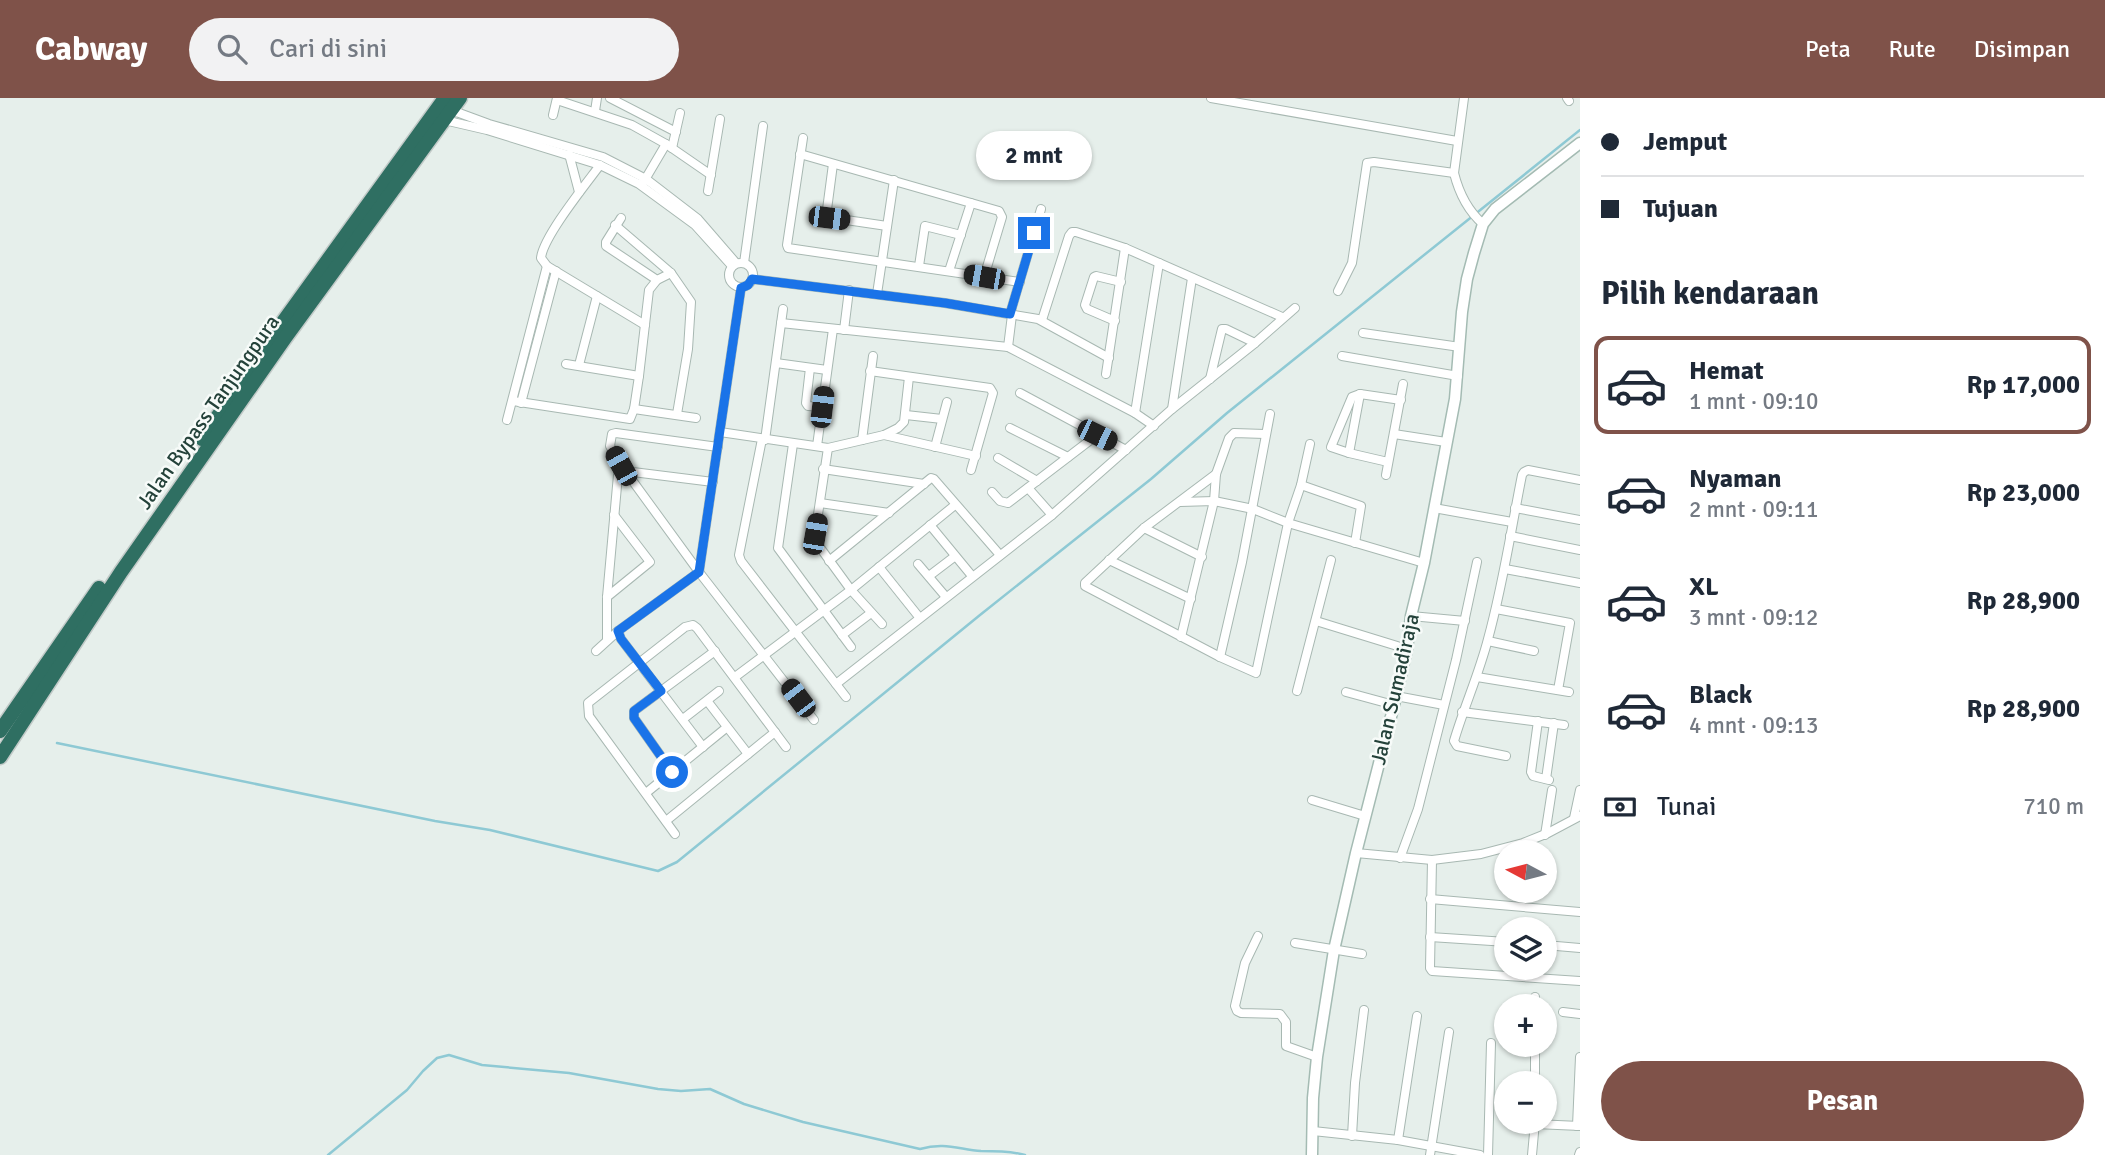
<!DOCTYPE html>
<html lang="id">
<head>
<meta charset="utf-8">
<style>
	body { margin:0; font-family:Signika,sans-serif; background:#f2f2f3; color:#1f2937; height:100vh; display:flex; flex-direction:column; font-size:26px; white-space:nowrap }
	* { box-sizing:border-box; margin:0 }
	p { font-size:23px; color:#747a83 }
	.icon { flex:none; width:38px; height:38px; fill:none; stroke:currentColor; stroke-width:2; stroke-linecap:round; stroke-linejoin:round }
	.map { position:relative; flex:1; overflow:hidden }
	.sheet { display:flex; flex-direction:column; background:#fff; width:525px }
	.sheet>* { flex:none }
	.top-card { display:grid; align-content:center; height:154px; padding:0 21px; background:#fff }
	.needle { width:46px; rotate:277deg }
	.buttons { position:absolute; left:1494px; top:742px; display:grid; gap:14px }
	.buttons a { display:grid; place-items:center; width:63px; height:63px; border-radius:50%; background:#fff; box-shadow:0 2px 5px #0004; font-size:35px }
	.end { position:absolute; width:32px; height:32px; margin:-16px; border:9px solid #1a73e8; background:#fff; box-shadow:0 0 0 4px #fff }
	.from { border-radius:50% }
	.bubble { position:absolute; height:49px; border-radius:24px; background:#fff; box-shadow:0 2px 5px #0004; font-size:23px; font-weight:800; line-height:49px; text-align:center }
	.car { position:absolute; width:21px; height:42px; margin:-21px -10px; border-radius:9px; box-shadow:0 0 5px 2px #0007; background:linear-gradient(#222 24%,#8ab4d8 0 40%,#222 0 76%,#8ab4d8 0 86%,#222 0) }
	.top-card b { display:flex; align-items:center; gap:24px; height:66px; font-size:26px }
	.top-card b+b { border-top:2px solid #e0e1e3 }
	.top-card i { width:18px; height:18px; background:#1f2937 }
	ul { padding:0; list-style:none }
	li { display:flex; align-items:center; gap:21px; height:98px; margin:0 14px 10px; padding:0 7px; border:4px solid transparent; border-radius:14px }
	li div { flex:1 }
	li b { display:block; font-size:26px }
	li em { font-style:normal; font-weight:800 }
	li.on { border-color:#7f5249 }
	li>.icon { width:63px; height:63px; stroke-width:1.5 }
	h2 { padding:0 21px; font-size:32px; line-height:84px }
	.pay { display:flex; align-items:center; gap:18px; height:77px; padding:0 21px; font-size:26px }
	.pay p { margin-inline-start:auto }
	.cta { display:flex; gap:14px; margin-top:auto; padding:14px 21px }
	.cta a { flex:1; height:80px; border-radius:42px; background:#7f5249; color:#fff; font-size:28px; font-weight:800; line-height:80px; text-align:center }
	header { display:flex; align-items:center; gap:42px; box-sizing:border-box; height:98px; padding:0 35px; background:#7f5249; color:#fff }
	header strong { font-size:33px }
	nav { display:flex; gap:38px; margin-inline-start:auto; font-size:24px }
	.search { width:490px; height:63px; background:#f2f2f3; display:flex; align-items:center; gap:18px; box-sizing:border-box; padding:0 24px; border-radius:38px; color:#747a83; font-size:26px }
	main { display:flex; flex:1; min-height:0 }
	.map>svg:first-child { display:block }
</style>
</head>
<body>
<header>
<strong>Cabway</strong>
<div class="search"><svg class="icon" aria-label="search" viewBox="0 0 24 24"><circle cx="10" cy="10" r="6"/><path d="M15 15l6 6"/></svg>Cari di sini</div>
<nav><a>Peta</a><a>Rute</a><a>Disimpan</a></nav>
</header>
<main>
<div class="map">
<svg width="1580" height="1057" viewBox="0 0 1580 1057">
	<rect width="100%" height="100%" fill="#e6efeb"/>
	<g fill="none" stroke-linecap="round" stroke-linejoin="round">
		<!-- stream -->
		<g stroke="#8ec9d4" stroke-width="2.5">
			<path d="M57,645L435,723L490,732L658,773L677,764L980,517L1151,381L1227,315L1580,32"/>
			<path d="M328,1057L407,992L423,973L437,960L449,957L482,967L569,975L658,991L681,993L710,991L744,1006L803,1024L920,1051C944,1044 958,1051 981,1053C996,1053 1011,1053 1025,1057"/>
		</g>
		<!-- street casing -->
		<g stroke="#a8b8b2" stroke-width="10">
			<g id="street">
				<path d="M610,0L676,34"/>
				<path d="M1211,0L1457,43"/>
				<path d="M1567,0L1569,3"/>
				<path d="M557,2L632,27L666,46L711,77"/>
				<path d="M451,12L489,26L603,59L646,81L698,121L736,165"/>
				<path d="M595,13L597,0"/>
				<path d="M553,17L557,0"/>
				<path d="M444,22L487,32L600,67L639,86L695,127L732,168"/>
				<path d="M803,40L787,147L788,150L1020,184"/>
				<path d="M672,50L680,15"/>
				<path d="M569,56L579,94"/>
				<path d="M800,56L999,113L1002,119L984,179"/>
				<path d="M833,66L826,119L887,128"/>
				<path d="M600,67C586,86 543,139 541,160L547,168L645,227"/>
				<path d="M1454,75C1459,95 1467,112 1483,126"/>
				<path d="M643,85L666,46"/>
				<path d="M708,93L720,21"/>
				<path d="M621,120L606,144V148L657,182"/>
				<path d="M615,127L671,175L691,204L688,251L677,316"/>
				<circle cx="741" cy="177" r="12"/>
				<path d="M744,165L763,28"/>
				<path d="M919,168L925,128L961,137"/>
				<path d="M949,173L971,105"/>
				<path d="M752,181L945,205L1038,221L1109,260"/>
				<path d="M1338,193L1352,165L1367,65L1374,64L1454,75L1464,0"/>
				<path d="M877,196L894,82"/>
				<path d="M1010,216L1041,111"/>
				<path d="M1042,222L1069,138L1072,134H1076L1125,150L1282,219"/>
				<path d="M1115,223L1087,211L1085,207L1094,179L1096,178L1121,184"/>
				<path d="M781,225L1008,249L1135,315L1154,328"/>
				<path d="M844,232L849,192"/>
				<path d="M1363,235L1460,249"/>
				<path d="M1008,249L1012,217"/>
				<path d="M1342,258L1458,278"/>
				<path d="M776,265L827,272"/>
				<path d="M566,266L639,278"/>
				<path d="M579,267L597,198"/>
				<path d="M810,270L806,305L808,308L822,309"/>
				<path d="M870,273L990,290L993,295L971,372"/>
				<path d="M1106,276L1125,150"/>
				<path d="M1210,281L1222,231H1226L1255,245"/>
				<path d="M1020,295L1126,352"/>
				<path d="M513,303L630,321L634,311L639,278L649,192L657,182L671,175"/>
				<path d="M521,305L556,173"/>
				<path d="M634,311L696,320"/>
				<path d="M1172,311L1192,180"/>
				<path d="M1135,315L1159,165"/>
				<path d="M906,317L942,321"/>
				<path d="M507,322L547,168"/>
				<path d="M1010,330L1068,359"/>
				<path d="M720,334L828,350L884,337L898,330L904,324L909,279"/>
				<path d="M1394,336L1446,344"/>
				<path d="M884,337L976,358"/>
				<path d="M762,341L739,457L741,463L846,599"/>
				<path d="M765,342L783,211"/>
				<path d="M862,342L873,258"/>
				<path d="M793,346L778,450L851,549"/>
				<path d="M817,348L833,231"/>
				<path d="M718,349L616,335L612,336L610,348L621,367L699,474L814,622"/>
				<path d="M935,349L947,304"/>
				<path d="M828,350L815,436L816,444L851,492L882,526"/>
				<path d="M1349,355L1360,296"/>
				<path d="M998,360L1037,383"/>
				<path d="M1388,364L1349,355L1331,349L1352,299L1360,296L1401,302"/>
				<path d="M823,371L924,386"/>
				<path d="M625,373L713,384"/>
				<path d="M1216,376L1144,430L1085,485V488L1220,559L1256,575L1288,425L1301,387L1310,346"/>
				<path d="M1386,377L1403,286"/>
				<path d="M1301,387L1361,408L1355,445"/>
				<path d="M1028,390L1052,417"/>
				<path d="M992,394L1000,403L1008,405L1097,337"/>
				<path d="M1180,404L1214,403L1253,411L1288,425L1424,465"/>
				<path d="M820,405L889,415"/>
				<path d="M1434,410L1512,424"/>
				<path d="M1515,410L1580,422"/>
				<path d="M930,427L972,478"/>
				<path d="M1144,430L1202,459"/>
				<path d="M1510,438L1580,452"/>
				<path d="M1109,462L1191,501"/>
				<path d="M829,463L931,380L934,381L1000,457"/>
				<path d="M918,466L946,499"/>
				<path d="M879,469L919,519"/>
				<path d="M1505,471L1580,485"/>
				<path d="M929,478L954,459"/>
				<path d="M607,499L650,464L614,417"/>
				<path d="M1496,511L1570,525L1558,592"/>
				<path d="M1411,518L1465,523"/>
				<path d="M1316,523L1407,551"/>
				<path d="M618,533L621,541L703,649"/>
				<path d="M842,537L871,515"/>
				<path d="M1181,539L1214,403L1216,376L1229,340L1234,335L1265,336"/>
				<path d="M607,542V499L618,377L621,367"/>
				<path d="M1488,543L1534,553"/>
				<path d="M596,553L618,533L699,474L741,190"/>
				<path d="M1220,559L1242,464L1270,316"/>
				<path d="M735,579L851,492L955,407"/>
				<path d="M1477,579L1569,594"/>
				<path d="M836,586L1052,417L1172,311L1255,245L1295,210"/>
				<path d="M1297,593L1331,462"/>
				<path d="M1346,594L1394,607"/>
				<path d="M1396,598L1444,607"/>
				<path d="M708,604L748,656"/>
				<path d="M1462,614L1564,627"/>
				<path d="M683,621L719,593"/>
				<path d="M1538,623L1531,674L1533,678L1549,682"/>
				<path d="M1506,658L1457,648L1454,643C1464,609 1479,576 1488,541C1503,487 1511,432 1522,377L1524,374L1528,372L1580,382"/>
				<path d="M672,674L634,620V613L715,553"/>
				<path d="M1546,681L1554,625"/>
				<path d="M646,695L726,630"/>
				<path d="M1312,702L1365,718"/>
				<path d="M1574,720L1580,692"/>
				<path d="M666,723L775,634"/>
				<path d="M675,736L589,618L588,605L685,529L693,527L697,530L786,649"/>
				<path d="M1545,737L1552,692"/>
				<path d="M1356,755L1432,762L1481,756L1523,745L1548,735L1580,718"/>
				<path d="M1400,760L1418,711L1456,562L1477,464"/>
				<path d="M1432,762L1430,870L1432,873L1580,883"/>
				<path d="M1430,801L1580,814"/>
				<path d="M1258,838L1245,865L1235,908L1237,913L1241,915L1280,916L1286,924V948L1317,959"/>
				<path d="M1430,839L1507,844"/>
				<path d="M1295,845L1362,856"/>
				<path d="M1545,847L1580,850"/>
				<path d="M1535,899V908"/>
				<path d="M1563,914L1580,916"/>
				<path d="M1535,947V985"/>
				<path d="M1535,1026L1580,1028"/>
				<path d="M1577,1028L1580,959"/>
				<path d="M1313,1033L1398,1042L1480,1057"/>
				<path d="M1352,1038L1355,985L1364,912"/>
				<path d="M1398,1042L1417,918"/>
				<path d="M1430,1057L1449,934"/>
				<path d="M1488,1057L1491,945"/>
				<path d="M1532,1057L1535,1024"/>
				<path d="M1579,1057L1580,1054"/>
			</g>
		</g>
		<!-- secondary casing -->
		<g stroke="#a4bbb3" stroke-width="13">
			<path id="secondary" d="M1312,1057L1313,1000L1317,959L1334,852L1356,755L1394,607L1407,551L1411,518L1424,465L1455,301L1462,214L1467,181L1474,155L1483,126L1495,111L1580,45"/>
		</g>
		<!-- highway casing -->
		<g stroke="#c2cac8" stroke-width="17">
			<g id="highway">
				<path d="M202,341L280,228L445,0"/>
				<path d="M0,633L99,490"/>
				<path d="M0,659L121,474L285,240L460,0"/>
			</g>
		</g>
		<!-- street -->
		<use href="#street" stroke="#fff" stroke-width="8"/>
		<!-- secondary -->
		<use href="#secondary" stroke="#fff" stroke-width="10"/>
		<!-- highway -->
		<use href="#highway" stroke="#2f6f62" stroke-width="14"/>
	</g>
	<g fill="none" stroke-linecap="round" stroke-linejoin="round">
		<!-- route -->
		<path stroke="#1a73e8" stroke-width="9" d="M672,674L634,620V613L661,593L621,541L618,533L699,474L741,190L748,187L752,181L945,205L1010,216L1034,135"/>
	</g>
	<g text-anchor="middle" stroke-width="5" stroke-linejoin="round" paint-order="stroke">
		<!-- street labels -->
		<g font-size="21" fill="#24423a" stroke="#f7fbf9">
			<text transform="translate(208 314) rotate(-55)" y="7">Jalan Bypass Tanjungpura</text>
			<text transform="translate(1395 591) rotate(-77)" y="7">Jalan Sumadiraja</text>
		</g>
	</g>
</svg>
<div class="buttons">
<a><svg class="needle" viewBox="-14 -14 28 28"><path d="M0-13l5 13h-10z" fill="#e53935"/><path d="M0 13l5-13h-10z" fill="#747a83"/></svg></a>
<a><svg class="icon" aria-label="layers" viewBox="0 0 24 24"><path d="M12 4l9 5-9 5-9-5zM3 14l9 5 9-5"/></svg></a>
<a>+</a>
<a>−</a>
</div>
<i class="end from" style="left:672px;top:674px"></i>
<i class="end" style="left:1034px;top:135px"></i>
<div class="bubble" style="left:976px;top:33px;width:116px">2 mnt</div>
<i class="car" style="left:829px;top:120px;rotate:97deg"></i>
<i class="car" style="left:984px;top:179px;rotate:280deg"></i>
<i class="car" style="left:822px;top:309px;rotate:7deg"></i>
<i class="car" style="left:1097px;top:337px;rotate:116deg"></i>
<i class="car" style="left:621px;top:368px;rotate:331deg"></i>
<i class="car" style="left:815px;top:436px;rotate:10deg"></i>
<i class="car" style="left:798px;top:600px;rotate:323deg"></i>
</div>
<section class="sheet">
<div class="top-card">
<b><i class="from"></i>Jemput</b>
<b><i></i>Tujuan</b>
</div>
<h2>Pilih kendaraan</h2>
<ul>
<li class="on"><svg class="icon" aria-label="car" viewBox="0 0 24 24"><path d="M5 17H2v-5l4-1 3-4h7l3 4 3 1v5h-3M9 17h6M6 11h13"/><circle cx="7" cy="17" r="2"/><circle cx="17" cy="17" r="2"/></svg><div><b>Hemat</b><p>1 mnt · 09:10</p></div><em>Rp 17,000</em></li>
<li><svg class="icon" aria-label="car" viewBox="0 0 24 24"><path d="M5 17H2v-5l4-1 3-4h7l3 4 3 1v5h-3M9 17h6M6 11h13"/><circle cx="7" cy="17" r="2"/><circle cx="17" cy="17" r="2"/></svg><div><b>Nyaman</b><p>2 mnt · 09:11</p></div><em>Rp 23,000</em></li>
<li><svg class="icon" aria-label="car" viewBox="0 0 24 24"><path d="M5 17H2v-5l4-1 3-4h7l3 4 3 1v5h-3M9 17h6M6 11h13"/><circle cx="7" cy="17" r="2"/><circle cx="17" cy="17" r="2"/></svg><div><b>XL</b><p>3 mnt · 09:12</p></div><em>Rp 28,900</em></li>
<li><svg class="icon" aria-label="car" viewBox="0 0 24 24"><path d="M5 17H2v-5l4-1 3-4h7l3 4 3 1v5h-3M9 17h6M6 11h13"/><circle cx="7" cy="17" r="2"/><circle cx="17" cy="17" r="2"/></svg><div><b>Black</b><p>4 mnt · 09:13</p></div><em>Rp 28,900</em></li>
</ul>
<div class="pay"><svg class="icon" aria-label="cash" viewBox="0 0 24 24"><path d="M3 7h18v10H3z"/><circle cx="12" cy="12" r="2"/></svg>Tunai<p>710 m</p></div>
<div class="cta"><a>Pesan</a></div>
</section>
</main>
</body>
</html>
